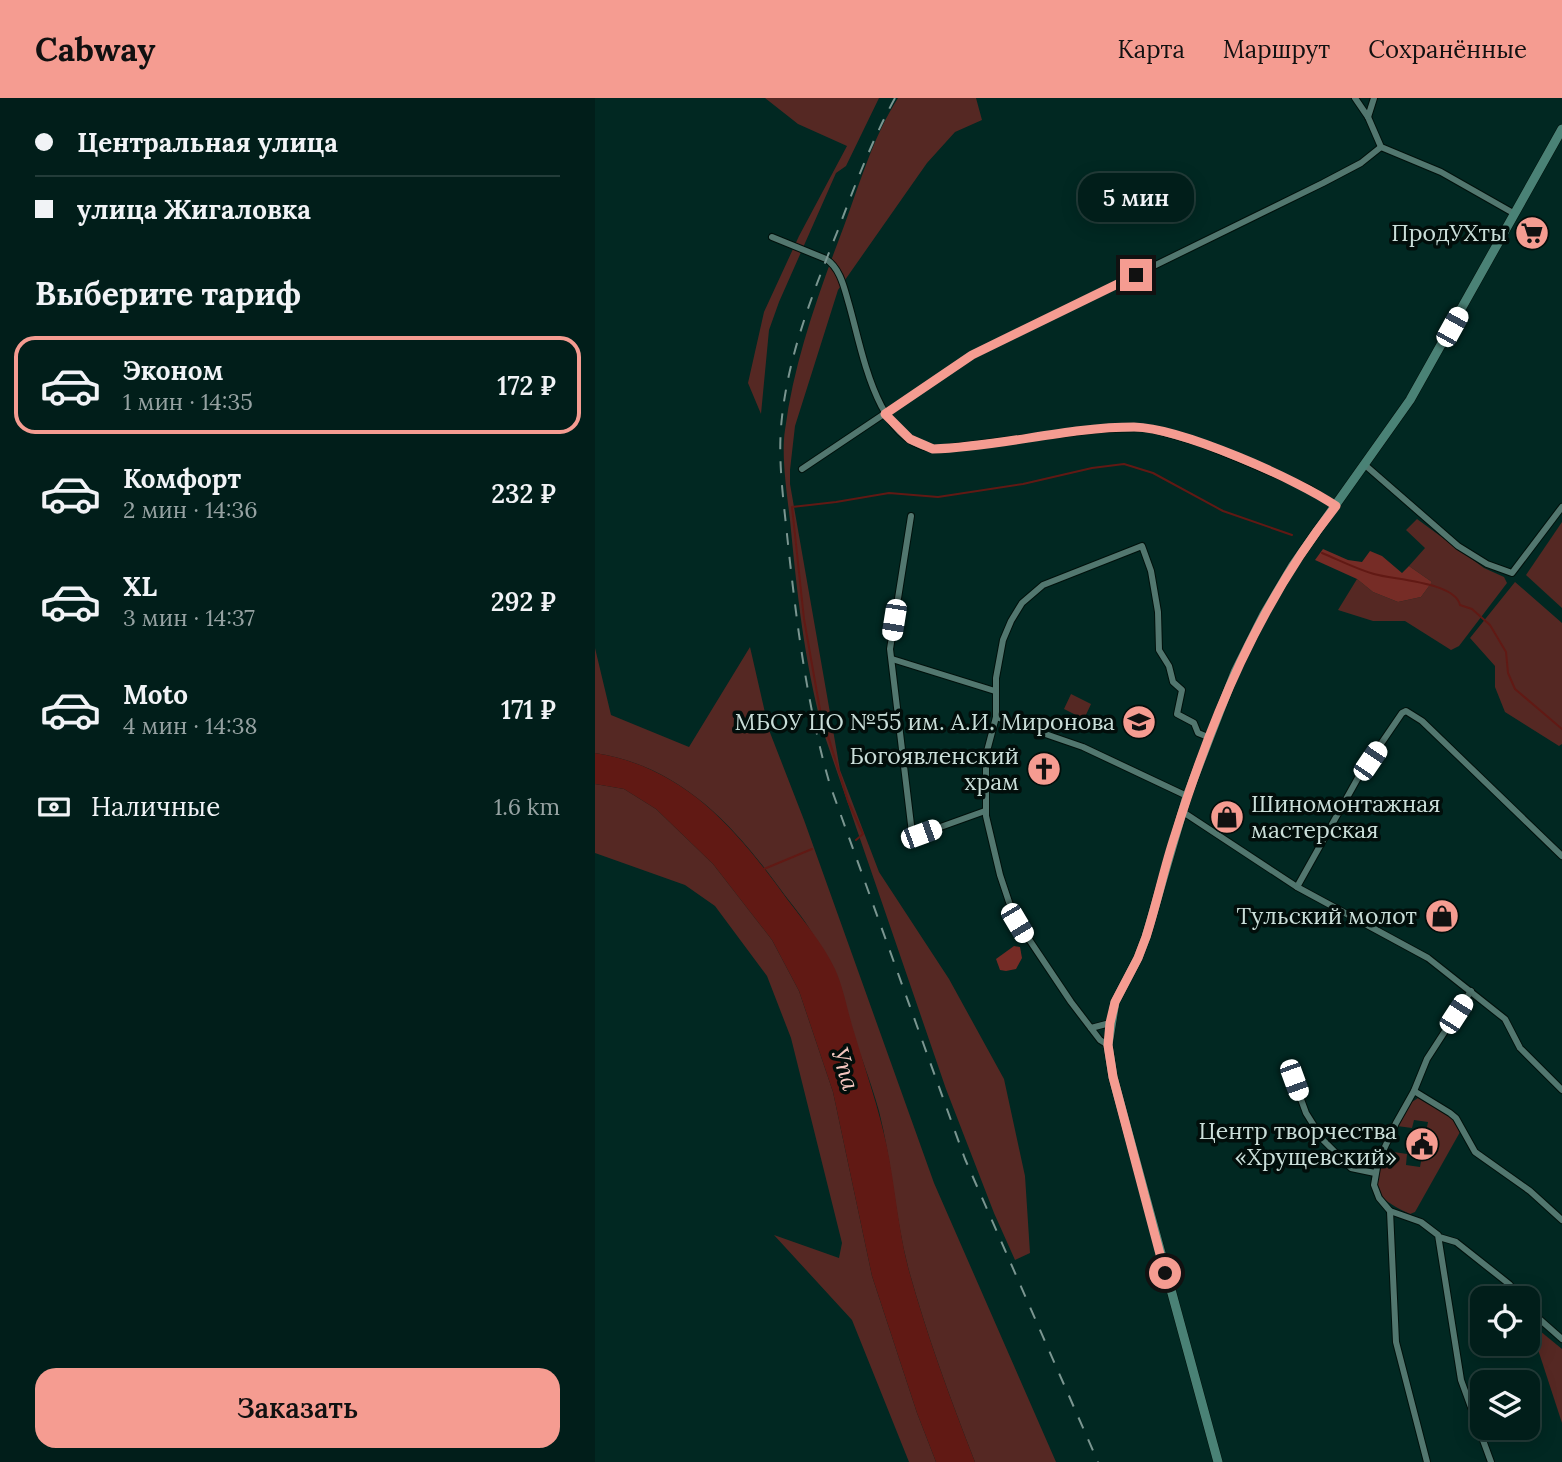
<!DOCTYPE html>
<html lang="ru">
<head>
<meta charset="utf-8">
<style>
	body { margin:0; font-family:Lora,serif; background:#0b2723; color:#f1f3f6; height:100vh; display:flex; flex-direction:column; font-size:26px; white-space:nowrap }
	* { box-sizing:border-box; margin:0 }
	p { font-size:23px; color:#96a2a2 }
	.icon { flex:none; width:38px; height:38px; fill:none; stroke:currentColor; stroke-width:2; stroke-linecap:round; stroke-linejoin:round }
	.map { position:relative; flex:1; overflow:hidden }
	.drawer { display:flex; flex-direction:column; background:#011e1a; width:595px }
	.drawer>* { flex:none }
	.top-card { display:grid; align-content:center; height:154px; padding:0 35px; background:#011e1a }
	.buttons { position:absolute; left:875px; top:1188px; display:grid; gap:14px }
	.buttons a { display:grid; place-items:center; width:70px; height:70px; border-radius:14px; background:#011e1a; box-shadow:0 4px 18px #0003,0 0 0 2px #233c39; font-size:35px }
	.end { position:absolute; width:32px; height:32px; margin:-16px; border:9px solid #f59c91; background:#111; box-shadow:0 0 0 4px #111 }
	.from { border-radius:50% }
	.bubble { position:absolute; height:49px; border-radius:21px; background:#011e1a; box-shadow:0 4px 18px #0003,0 0 0 2px #233c39; font-size:23px; font-weight:600; line-height:49px; text-align:center }
	.car { position:absolute; width:21px; height:42px; margin:-21px -10px; border-radius:9px; box-shadow:0 0 5px 2px #0007; background:linear-gradient(#fff 24%,#345 0 40%,#fff 0 76%,#345 0 86%,#fff 0) }
	.top-card b { display:flex; align-items:center; gap:24px; height:66px; font-size:26px }
	.top-card b+b { border-top:2px solid #233c39 }
	.top-card i { width:18px; height:18px; background:#f1f3f6 }
	ul { padding:0; list-style:none }
	li { display:flex; align-items:center; gap:21px; height:98px; margin:0 14px 10px; padding:0 21px; border:4px solid transparent; border-radius:21px }
	li div { flex:1 }
	li b { display:block; font-size:26px }
	li em { font-style:normal; font-weight:600 }
	li.active { border-color:#f59c91 }
	li>.icon { width:63px; height:63px; stroke-width:1.5 }
	h2 { padding:0 35px; font-size:32px; line-height:84px }
	.pay { display:flex; align-items:center; gap:18px; height:77px; padding:0 35px; font-size:26px }
	.pay p { margin-inline-start:auto }
	.primary-button { display:flex; gap:14px; margin-top:auto; padding:14px 35px }
	.primary-button a { flex:1; height:80px; border-radius:21px; background:#f59c91; color:#111; font-size:28px; font-weight:600; line-height:80px; text-align:center }
	header { display:flex; align-items:center; gap:42px; box-sizing:border-box; height:98px; padding:0 35px; background:#f59c91; color:#111 }
	header strong { font-size:33px }
	nav { display:flex; gap:38px; margin-inline-start:auto; font-size:24px }
	main { display:flex; flex:1; min-height:0 }
	.map>svg:first-child { display:block }
</style>
</head>
<body>
<header>
<strong>Cabway</strong>
<nav><a>Карта</a><a>Маршрут</a><a>Сохранённые</a></nav>
</header>
<main>
<section class="drawer">
<div class="top-card">
<b><i class="from"></i>Центральная улица</b>
<b><i></i>улица Жигаловка</b>
</div>
<h2>Выберите тариф</h2>
<ul>
<li class="active"><svg class="icon" aria-label="car" viewBox="0 0 24 24"><path d="M5 17H2v-5l4-1 3-4h7l3 4 3 1v5h-3M9 17h6M6 11h13"/><circle cx="7" cy="17" r="2"/><circle cx="17" cy="17" r="2"/></svg><div><b>Эконом</b><p>1 мин · 14:35</p></div><em>172 ₽</em></li>
<li><svg class="icon" aria-label="car" viewBox="0 0 24 24"><path d="M5 17H2v-5l4-1 3-4h7l3 4 3 1v5h-3M9 17h6M6 11h13"/><circle cx="7" cy="17" r="2"/><circle cx="17" cy="17" r="2"/></svg><div><b>Комфорт</b><p>2 мин · 14:36</p></div><em>232 ₽</em></li>
<li><svg class="icon" aria-label="car" viewBox="0 0 24 24"><path d="M5 17H2v-5l4-1 3-4h7l3 4 3 1v5h-3M9 17h6M6 11h13"/><circle cx="7" cy="17" r="2"/><circle cx="17" cy="17" r="2"/></svg><div><b>XL</b><p>3 мин · 14:37</p></div><em>292 ₽</em></li>
<li><svg class="icon" aria-label="car" viewBox="0 0 24 24"><path d="M5 17H2v-5l4-1 3-4h7l3 4 3 1v5h-3M9 17h6M6 11h13"/><circle cx="7" cy="17" r="2"/><circle cx="17" cy="17" r="2"/></svg><div><b>Moto</b><p>4 мин · 14:38</p></div><em>171 ₽</em></li>
</ul>
<div class="pay"><svg class="icon" aria-label="cash" viewBox="0 0 24 24"><path d="M3 7h18v10H3z"/><circle cx="12" cy="12" r="2"/></svg>Наличные<p>1.6 km</p></div>
<div class="primary-button"><a>Заказать</a></div>
</section>
<div class="map">
<svg width="967" height="1364" viewBox="0 0 967 1364">
	<rect width="100%" height="100%" fill="#012822"/>
	<!-- green -->
	<g fill="#552823">
		<path d="M170,0H284L251,68L241,75L184,204L174,232L166,316L153,285L169,214L204,138L252,48L203,26Z"/>
		<path d="M303,0H381L387,22L360,34L332,65L243,192L200,328L195,372V386L245,672L284,774L354,881L409,981L430,1078L435,1155L420,1162L399,1115L351,991L228,633C209,562 202,495 195,422C192,396 186,357 190,332C199,262 224,194 249,128C265,85 278,39 303,0Z"/>
		<path d="M822,421L889,470L909,479L912,485L864,548L856,552L810,523H778L743,512L762,481L778,494L803,504L826,499L837,484L814,468L830,450L811,432Z"/>
		<path d="M967,424V510L931,477Z"/>
		<path d="M920,484L967,525V646L964,648L910,614L900,589V568L875,540Z"/>
		<path d="M155,549L174,632L209,722L339,1085L461,1364H380C355,1300 331,1235 313,1169C300,1118 297,1064 284,1013C272,970 255,930 239,889C232,871 226,851 217,835C209,820 196,806 186,792C138,726 85,668 0,655V550L16,617L94,649Z"/>
		<path d="M476,596L496,606L489,621L469,611Z"/>
		<path d="M0,686L29,691L61,711L118,766L177,842L204,893L238,994L277,1178L322,1315L341,1364H314L257,1222L179,1137L244,1160L247,1145L196,940L172,878L120,808L90,787L0,755Z"/>
		<path d="M823,1000L856,1019L865,1034L820,1114L815,1116C777,1098 777,1091 792,1053L812,1056L811,1067L825,1069L827,1058L835,1059L838,1036L831,1034L833,1024L819,1022L817,1030L802,1028L817,1004Z"/>
		<path d="M934,1224L967,1251V1325Z"/>
	</g>
	<!-- forest -->
	<g fill="#762c26">
		<path d="M728,451L753,462L767,464L775,453L787,458L807,475L814,468L837,484L826,499L803,504L778,494L762,481L720,462Z"/>
		<path d="M419,848L425,849L427,860L421,871L411,873L405,872L401,861Z"/>
	</g>
	<!-- water -->
	<path fill="#611914" d="M0,655C90,669 142,732 192,801C209,823 228,846 240,871C249,891 253,916 260,937C271,974 284,1011 292,1049C300,1088 303,1129 313,1169C331,1235 355,1300 380,1364H341L322,1315L277,1178L238,994L204,893L177,842L118,766L61,711L29,691L0,686Z"/>
	<g fill="none" stroke-linecap="round" stroke-linejoin="round">
		<!-- stream -->
		<g stroke="#611914" stroke-width="2">
			<path d="M727,455C744,462 761,471 779,476C799,482 860,484 865,507L877,511L895,527L911,554L913,575L920,591L967,631"/>
			<path d="M261,742L268,736L253,703L225,612L209,521L197,409L241,404L294,395L343,399L428,386L497,370L529,366L558,375L628,413L697,437"/>
			<path d="M169,771L217,751"/>
		</g>
		<!-- street casing -->
		<g stroke="#00100b" stroke-width="8">
			<g id="street">
				<path d="M760,0L773,19L786,49L846,74L920,116"/>
				<path d="M773,19L779,0"/>
				<path d="M177,139L231,161C245,170 249,189 253,203C267,249 280,348 342,351L506,331L552,330L605,345L647,362L715,391L741,408"/>
				<path d="M770,367L863,448L892,466L917,475L967,409"/>
				<path d="M207,371L377,257L728,85L766,65L786,49"/>
				<path d="M316,418L295,551L317,735L320,738L326,736L390,713"/>
				<path d="M297,561L400,593"/>
				<path d="M401,619L488,649L592,698"/>
				<path d="M588,714L702,789L833,860L910,921L925,950L967,992"/>
				<path d="M702,789L764,678L807,615L811,613L827,623L967,758"/>
				<path d="M496,930L515,925"/>
				<path d="M513,947L505,942L476,904L419,819L405,777L391,718V657L401,619V580L408,542L416,523L427,505L448,487L547,448L556,473L563,514L564,552L574,568L578,584L587,592L582,616L599,625L603,635L613,639"/>
				<path d="M699,982L711,1015L728,1042L756,1070L780,1075"/>
				<path d="M819,993L855,1015L861,1020L880,1054L935,1093L967,1122"/>
				<path d="M795,1113L826,1124L843,1137L866,1282L896,1364"/>
				<path d="M844,1139L861,1144L914,1186L926,1200"/>
				<path d="M933,1211L967,1241"/>
				<path d="M832,1364L801,1244L795,1113L784,1100L779,1087L783,1064L801,1025L819,993L832,961L876,893"/>
			</g>
		</g>
		<!-- secondary casing -->
		<g stroke="#00100b" stroke-width="10">
			<path id="secondary" d="M623,1364L518,979L513,947L520,904L543,860L551,839L592,698L640,574L669,516L698,467L815,302L967,31"/>
		</g>
		<!-- street -->
		<use href="#street" stroke="#52776f" stroke-width="6"/>
		<!-- secondary -->
		<use href="#secondary" stroke="#4a8276" stroke-width="9"/>
		<!-- rail -->
		<path stroke="#7b9691" stroke-width="2" stroke-dasharray="12 12" stroke-linecap="butt" d="M300,0C277,42 260,87 243,132C219,192 194,254 187,319C182,361 189,405 193,446C202,528 212,608 235,687L370,1061L503,1364"/>
	</g>
	<g fill="none" stroke-linecap="round" stroke-linejoin="round">
		<!-- route -->
		<path stroke="#f59c91" stroke-width="9" d="M541,177L377,257L290,316L315,341L338,351C405,349 472,329 539,329C586,330 702,381 741,408C664,505 617,619 580,737C569,770 562,805 551,839L543,860L520,904L515,925L513,947L518,979L570,1175"/>
	</g>
	<!-- icons -->
	<defs>
		<g id="supermarket-disc" transform="scale(1.75)"><circle r="9.5" fill="#f59c91" stroke="#020e0b"/><path d="M-6-5.5h2.5l.6 2H6L4.5 2H-2.5L-4.4-4H-6ZM-1.5 3.2a1.3 1.3 0 1 0 .1 0ZM3 3.2a1.3 1.3 0 1 0 .1 0Z" fill="#111"/></g>
		<g id="school-disc" transform="scale(1.75)"><circle r="9.5" fill="#f59c91" stroke="#020e0b"/><path d="M0-5L7-2L0 1L-7-2ZM-4 1L0 2.5L4 1V4Q0 6-4 4Z" fill="#111"/></g>
		<g id="church-disc" transform="scale(1.75)"><circle r="9.5" fill="#f59c91" stroke="#020e0b"/><path d="M-1.2-6h2.4v3.5h3.3v2.4h-3.3V6h-2.4V-.1h-3.3v-2.4h3.3Z" fill="#111"/></g>
		<g id="shop-disc" transform="scale(1.75)"><circle r="9.5" fill="#f59c91" stroke="#020e0b"/><path d="M-5-2.5h2.3a2.7 3.5 0 0 1 5.4 0H5L5.5 6h-11ZM-1.5-2.5h3a1.5 2.3 0 0 0-3 0Z" fill="#111"/></g>
		<g id="civic-disc" transform="scale(1.75)"><circle r="9.5" fill="#f59c91" stroke="#020e0b"/><path d="M-.6-6.5H3V-4.5H.6V-3L4-1V1h2V6H-6V1h2V-1L-.6-3ZM-1.2 2.5V6h2.4V2.5Z" fill="#111"/></g>
	</defs>
	<g fill-rule="evenodd">
		<use href="#supermarket-disc" x="937" y="135"/>
		<use href="#school-disc" x="544" y="624"/>
		<use href="#church-disc" x="449" y="671"/>
		<use href="#shop-disc" x="632" y="719"/>
		<use href="#shop-disc" x="847" y="818"/>
		<use href="#civic-disc" x="827" y="1046"/>
	</g>
	<g text-anchor="middle" stroke-width="7" stroke-linejoin="round" paint-order="stroke">
		<!-- poi labels -->
		<g font-size="23" fill="#caded9" stroke="#020e0b" text-anchor="end">
			<text x="912" y="143">ПродУХты</text>
			<text x="520" y="632">МБОУ ЦО №55 им. А.И. Миронова</text>
			<text x="424" y="666">Богоявленский<tspan x="424" dy="26">храм</tspan></text>
			<text x="656" y="714" text-anchor="start">Шиномонтажная<tspan x="656" dy="26">мастерская</tspan></text>
			<text x="822" y="826">Тульский молот</text>
			<text x="802" y="1041">Центр творчества<tspan x="802" dy="26">«Хрущевский»</tspan></text>
		</g>
		<!-- water labels -->
		<g font-size="24" font-style="italic" fill="#f4c6bf" stroke="#020e0b">
			<text transform="translate(250 971) rotate(73)" y="8">Упа</text>
		</g>
	</g>
</svg>
<div class="buttons">
<a><svg class="icon" aria-label="locate" viewBox="0 0 24 24"><circle cx="12" cy="12" r="6"/><path d="M12 2v4M12 18v4M2 12h4M18 12h4"/></svg></a>
<a><svg class="icon" aria-label="layers" viewBox="0 0 24 24"><path d="M12 4l9 5-9 5-9-5zM3 14l9 5 9-5"/></svg></a>
</div>
<i class="end from" style="left:570px;top:1175px"></i>
<i class="end" style="left:541px;top:177px"></i>
<div class="bubble" style="left:483px;top:75px;width:116px">5 мин</div>
<i class="car" style="left:857px;top:229px;rotate:29deg"></i>
<i class="car" style="left:299px;top:522px;rotate:189deg"></i>
<i class="car" style="left:775px;top:663px;rotate:34deg"></i>
<i class="car" style="left:326px;top:736px;rotate:70deg"></i>
<i class="car" style="left:422px;top:825px;rotate:149deg"></i>
<i class="car" style="left:861px;top:916px;rotate:33deg"></i>
<i class="car" style="left:699px;top:982px;rotate:160deg"></i>
</div>
</main>
</body>
</html>
